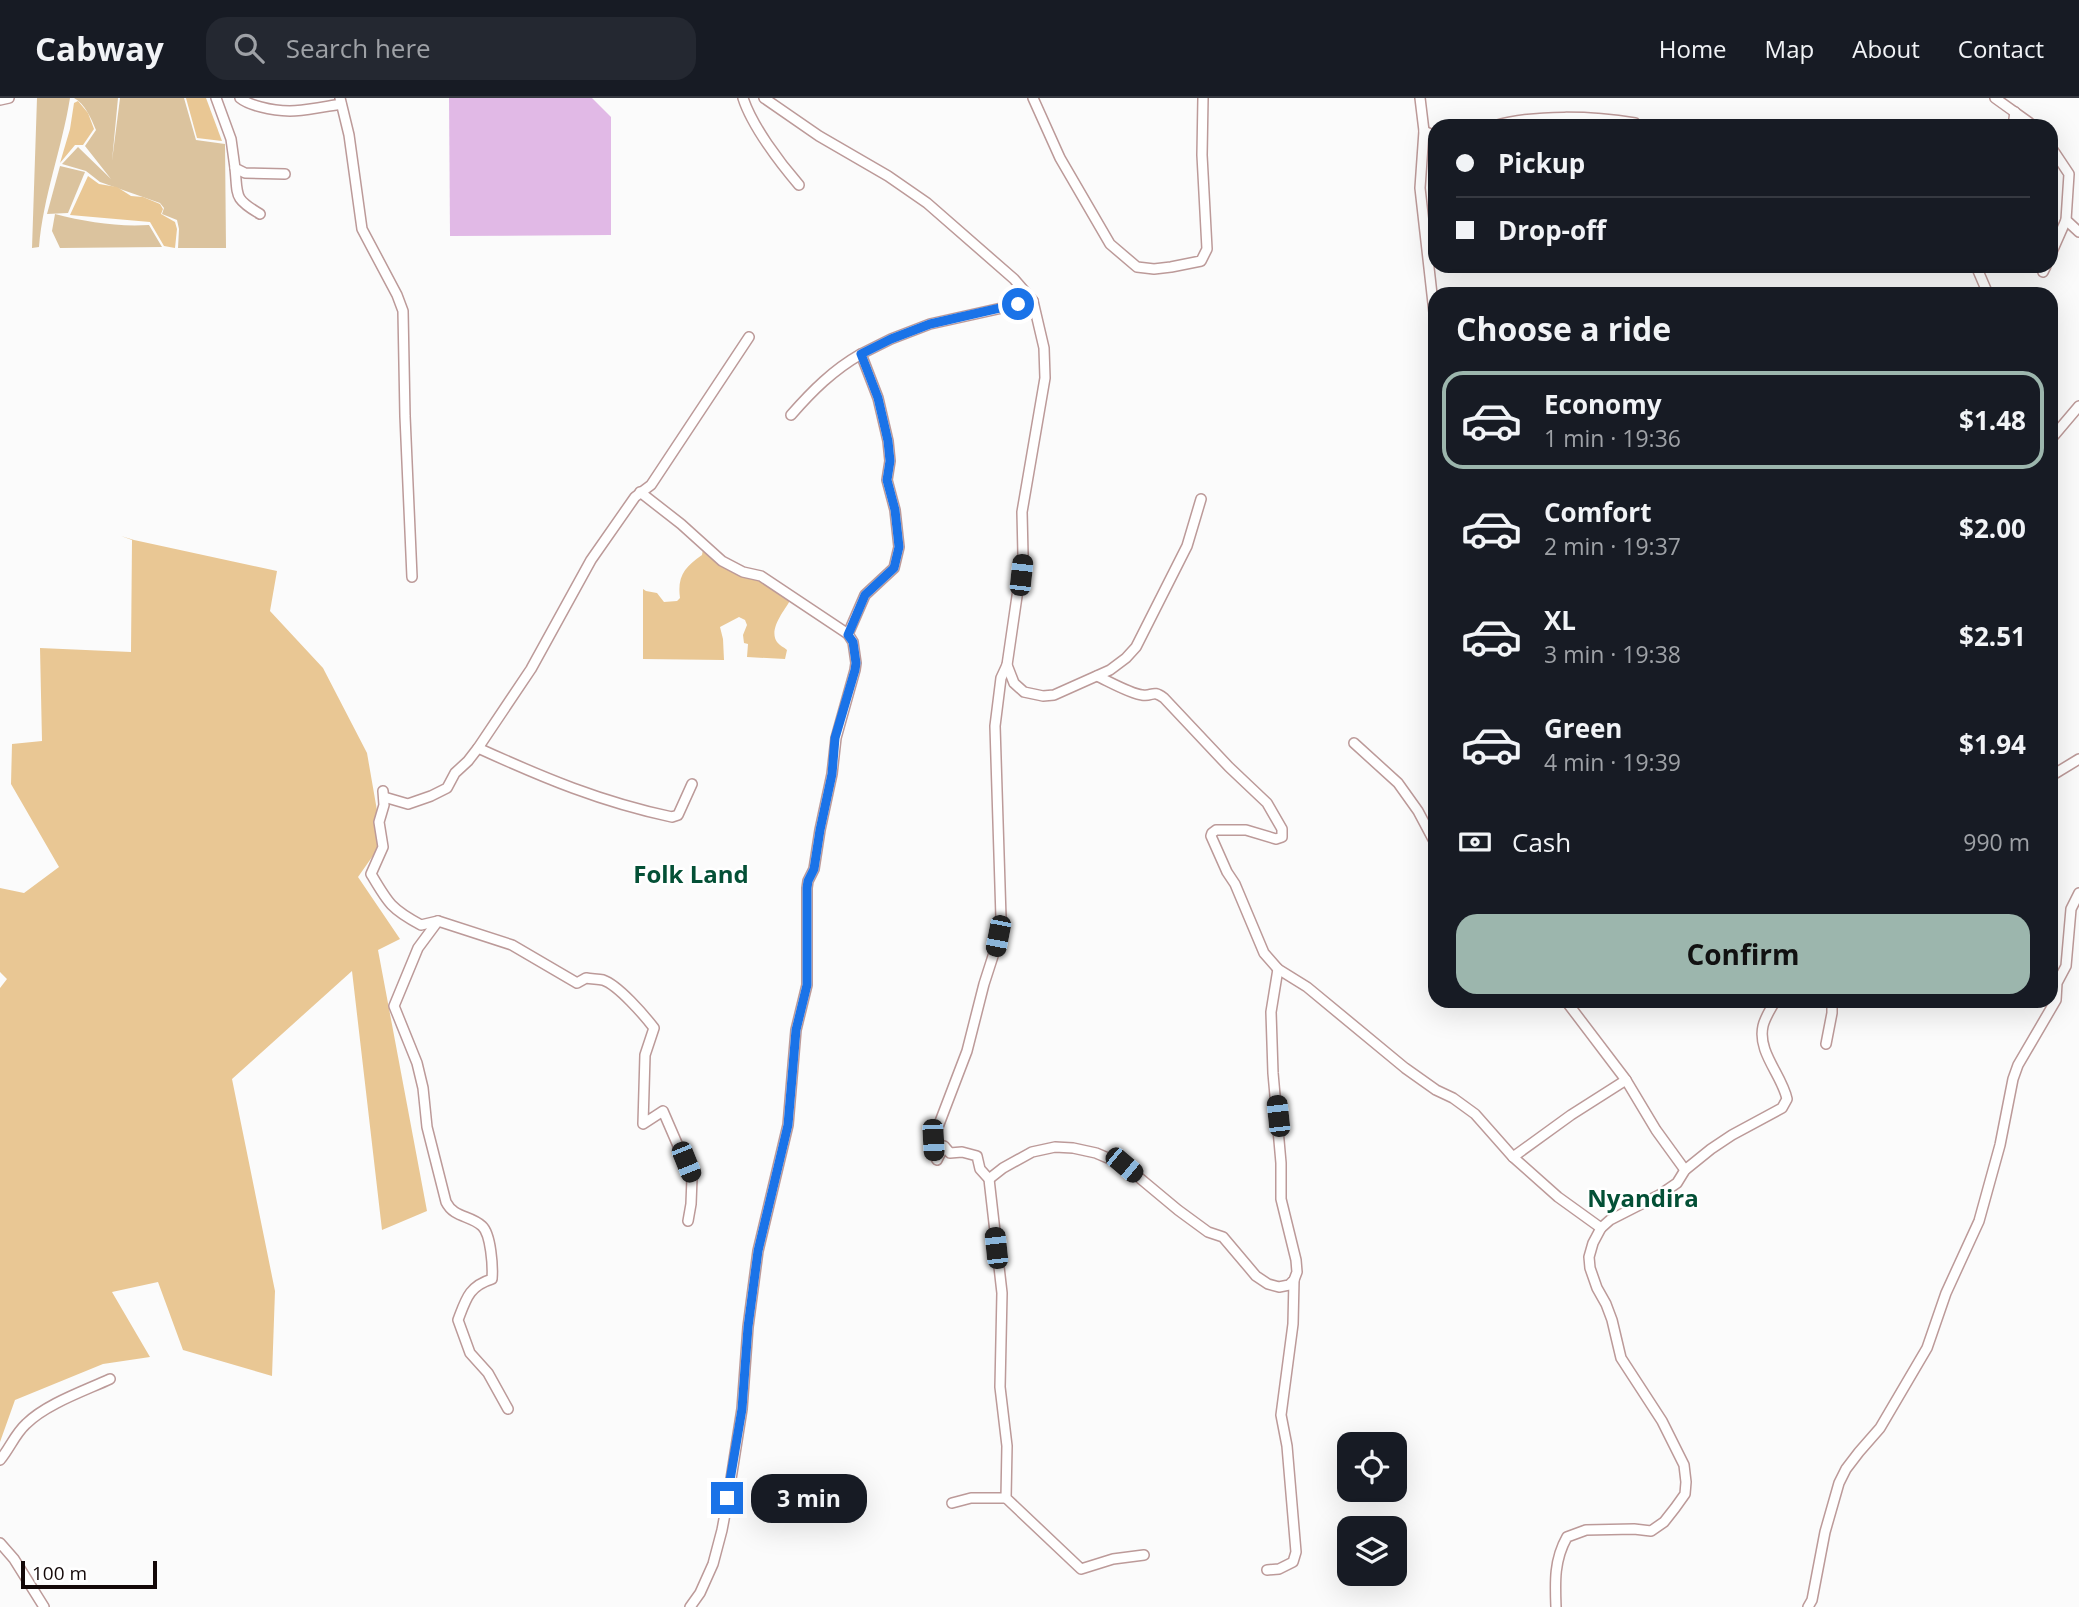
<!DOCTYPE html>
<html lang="en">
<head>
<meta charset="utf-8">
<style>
	body { margin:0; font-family:"Open Sans",sans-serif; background:#242831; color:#f1f3f6; height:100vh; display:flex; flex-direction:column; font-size:26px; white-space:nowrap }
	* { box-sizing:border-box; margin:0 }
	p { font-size:23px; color:#9ea1a6 }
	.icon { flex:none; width:38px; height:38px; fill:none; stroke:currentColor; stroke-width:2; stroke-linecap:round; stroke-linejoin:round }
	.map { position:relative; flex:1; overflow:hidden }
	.side { position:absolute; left:1428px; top:189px; width:630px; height:721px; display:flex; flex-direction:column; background:#171b24; border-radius:21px; box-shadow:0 7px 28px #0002 }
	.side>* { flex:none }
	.top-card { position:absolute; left:1428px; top:21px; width:630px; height:154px; border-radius:21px; box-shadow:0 7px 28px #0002; display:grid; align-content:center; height:154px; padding:0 28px; background:#171b24 }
	.buttons { position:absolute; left:1337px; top:1334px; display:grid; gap:14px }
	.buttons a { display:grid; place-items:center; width:70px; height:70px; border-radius:14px; background:#171b24; box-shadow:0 7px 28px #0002; font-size:35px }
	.scale { position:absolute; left:21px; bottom:18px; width:136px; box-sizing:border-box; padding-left:7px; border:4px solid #130808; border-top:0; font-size:19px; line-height:24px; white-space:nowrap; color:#130808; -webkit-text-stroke:5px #fff; paint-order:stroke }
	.end { position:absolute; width:32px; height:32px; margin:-16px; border:9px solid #1a73e8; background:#fff; box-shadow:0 0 0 4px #fff }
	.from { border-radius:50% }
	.bubble { position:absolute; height:49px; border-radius:21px; background:#171b24; box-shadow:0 7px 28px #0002; font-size:23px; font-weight:700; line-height:49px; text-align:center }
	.car { position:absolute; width:21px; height:42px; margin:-21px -10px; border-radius:9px; box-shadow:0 0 5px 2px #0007; background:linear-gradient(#222 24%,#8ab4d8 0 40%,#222 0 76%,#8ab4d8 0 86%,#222 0) }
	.top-card b { display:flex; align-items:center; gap:24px; height:66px; font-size:26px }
	.top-card b+b { border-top:2px solid #363941 }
	.top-card i { width:18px; height:18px; background:#f1f3f6 }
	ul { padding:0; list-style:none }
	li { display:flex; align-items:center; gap:21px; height:98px; margin:0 14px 10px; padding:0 14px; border:4px solid transparent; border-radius:21px }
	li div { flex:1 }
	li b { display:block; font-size:26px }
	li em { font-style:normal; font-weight:700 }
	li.on { border-color:#9cb6ad }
	li>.icon { width:63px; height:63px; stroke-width:1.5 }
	h2 { padding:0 28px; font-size:32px; line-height:84px }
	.pay { display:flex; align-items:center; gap:18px; height:77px; padding:0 28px; font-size:26px }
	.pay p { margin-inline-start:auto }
	.action { display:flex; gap:14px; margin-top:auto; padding:14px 28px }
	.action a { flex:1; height:80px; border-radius:21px; background:#9cb6ad; color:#111; font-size:28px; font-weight:700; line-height:80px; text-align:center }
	header { display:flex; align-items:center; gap:42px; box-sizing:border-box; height:98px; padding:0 35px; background:#171b24; border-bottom:2px solid #363941 }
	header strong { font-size:33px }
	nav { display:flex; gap:38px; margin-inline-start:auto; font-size:24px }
	.search { width:490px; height:63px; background:#242831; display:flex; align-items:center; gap:18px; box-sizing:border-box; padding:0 24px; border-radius:21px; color:#9ea1a6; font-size:26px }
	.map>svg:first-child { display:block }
</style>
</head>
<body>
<header>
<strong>Cabway</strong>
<div class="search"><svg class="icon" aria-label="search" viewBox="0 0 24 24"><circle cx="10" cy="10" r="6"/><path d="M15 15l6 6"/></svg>Search here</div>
<nav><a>Home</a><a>Map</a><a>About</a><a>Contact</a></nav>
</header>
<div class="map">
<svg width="2079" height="1509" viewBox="0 0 2079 1509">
	<rect width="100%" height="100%" fill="#fbfbfb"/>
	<!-- green -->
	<g fill="#dbc39e">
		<path d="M37,0H70C62,50 43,99 39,149L32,150Z"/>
		<path d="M74,0H118L112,63L120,0H184L196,42L225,46L226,150H178L179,131L177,122L162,116L164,110L160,105L100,84L86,73L62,66L78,49L111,81L85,48L96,32C91,20 85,6 74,0Z"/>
		<path d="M60,68L85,74L68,115L47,116Z"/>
		<path d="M55,116C86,124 117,129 149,127L162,149L60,150L52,133Z"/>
	</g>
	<!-- forest -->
	<g fill="#e9c794">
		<path d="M186,0H206L222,43L197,40Z"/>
		<path d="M78,3L88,15L94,31L83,47H75L60,65L70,31L74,5Z"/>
		<path d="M88,78L99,86L117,89L131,98L143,99L160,106L163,111L161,116L175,124L177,131L175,150L164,148L150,124L70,117Z"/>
		<path d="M121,438L134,442L277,473L270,513L323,570L367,655L379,724L377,752L358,779L400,841L378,852L427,1113L382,1132L352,873L232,981L275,1193L272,1278L183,1252L158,1184L112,1194L150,1259L103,1266L15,1302L0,1344V890L7,881L0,874V790L24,795L59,769L11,686L12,646L42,643L40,550L131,554L132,442Z"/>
		<path d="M704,446L722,463L761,478L791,501C785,512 768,531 777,544C780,548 784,549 787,552L785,561L747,559L748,546L744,545L743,537L747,527L745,522L739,519L720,529L723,541L724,562L643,561V491L646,493L657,495L664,504L677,503L680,500C677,478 685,469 702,457Z"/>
	</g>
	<!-- water -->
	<path fill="#e1b9e6" d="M449,0H592L611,19V137L450,138Z"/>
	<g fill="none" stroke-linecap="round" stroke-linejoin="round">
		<!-- minor casing -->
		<g stroke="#bc9a99" stroke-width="12">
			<g id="minor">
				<path d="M216,0L231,41L235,70L245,75L285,76"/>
				<path d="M240,0C246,5 253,7 261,9C290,17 311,11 341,6"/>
				<path d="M340,0L349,37L362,131L397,197L403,213L405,318L412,479"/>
				<path d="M743,0C752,28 780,65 799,87"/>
				<path d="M1033,0L1060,60L1110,146L1137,169L1154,171L1171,169L1201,163L1207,151L1202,57L1203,0"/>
				<path d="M1420,0L1424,33L1420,90L1435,223"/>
				<path d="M1995,0L2034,28"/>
				<path d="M0,2L9,0"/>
				<path d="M1494,28C1535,16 1593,18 1635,25"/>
				<path d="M2013,28L2015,14"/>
				<path d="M1424,33L1435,38"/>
				<path d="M2051,49L2069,76L2066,122L2079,134"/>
				<path d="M235,70C238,98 233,100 260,116"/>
				<path d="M2051,156L2066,122"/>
				<path d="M1976,168L1988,196"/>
				<path d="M2043,174L2046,168"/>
				<path d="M1033,203L1044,250L1045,280L1022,414L1023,457L1007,567L1014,585L1024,594L1043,598L1054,597L1110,572L1126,560L1136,549L1187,448L1201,401"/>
				<path d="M791,317C812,293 833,272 861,256"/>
				<path d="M2051,341L2079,308"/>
				<path d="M640,394L681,426L722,463L743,474L761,478L848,536"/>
				<path d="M1007,567L1001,580L995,628L1001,820L994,855L984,886L967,953L933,1042L934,1057L937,1062L944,1048L950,1055L962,1054L977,1058L980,1071L989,1081L1002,1195L1000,1289L1007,1348L1006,1400L1081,1471L1113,1461L1144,1457"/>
				<path d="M1097,578C1108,583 1131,596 1142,597C1153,599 1152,591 1164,600L1229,669L1267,705L1282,731V739L1276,741L1246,732H1216L1212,735L1211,738L1227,774L1235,786L1264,855L1278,871L1307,889L1405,970L1436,992L1453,1000L1475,1016L1513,1059L1558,1099L1601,1130"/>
				<path d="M1354,645L1398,685L1418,713L1435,745"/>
				<path d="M478,650C544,680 601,704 672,719L678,717L692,686"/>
				<path d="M2051,678L2079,661"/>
				<path d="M383,693L384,707L379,724L383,749L371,776C388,805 391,811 421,827L438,823L512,847L577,885L586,880C591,881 598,881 603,882C618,887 644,917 654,930L645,957L643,1026L663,1013L692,1080L691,1106L688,1123"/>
				<path d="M384,699L408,706L431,698L447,690L455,675L468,663L478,650L531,571L591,462L635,399L651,387L749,239"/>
				<path d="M438,823L418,850L394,908L417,965L423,990L427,1029L446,1104C454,1120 470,1117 482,1128C491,1136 493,1169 492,1181C469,1188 466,1201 458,1222L470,1255L488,1275L508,1311"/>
				<path d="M1566,903L1626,982L1656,1032L1685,1072"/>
				<path d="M1826,946L1832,915V903"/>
				<path d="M1513,1059L1571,1017L1626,982"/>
				<path d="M989,1081L1003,1070L1032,1054L1055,1049L1073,1050L1096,1055L1124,1067L1178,1112L1208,1134L1223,1139L1256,1178L1268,1186L1279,1189L1289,1187L1294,1182L1297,1174L1296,1162L1281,1101V1065L1273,975L1271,914L1278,871"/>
				<path d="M0,1362C10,1350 15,1336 26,1326C46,1306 84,1293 110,1281"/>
				<path d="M952,1405L971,1400H1006"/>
				<path d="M0,1445L14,1461L44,1509"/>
				<path d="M1267,1472L1279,1471L1293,1464L1296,1454L1287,1348L1281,1317L1293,1226L1294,1182"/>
				<path d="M690,1509L700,1495L713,1466L722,1432L728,1400L742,1311L748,1229L758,1153L788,1027L796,932L807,887V790L808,783L814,771L820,732L832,676L836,640L855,572L856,565L853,544L848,536L865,497L894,470L899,449L895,412L887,382L890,363L888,343L878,300L861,256L891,241L930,226L1033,203L1014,181L927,105L888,78L819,38L764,0"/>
				<path d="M1556,1509C1555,1484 1554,1462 1567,1439L1586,1432L1634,1431L1651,1433L1664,1424L1675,1410L1685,1396L1686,1384L1684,1367L1662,1323L1621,1260L1612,1222L1606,1206L1597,1190L1590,1170L1589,1159L1593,1145L1601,1130L1610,1122L1661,1096L1677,1085L1685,1072L1711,1051L1732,1037L1782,1010L1787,1001C1782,977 1757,954 1763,928C1765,919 1771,911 1775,903"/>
				<path d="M1808,1509L1812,1502L1825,1434L1839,1385L1846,1371L1859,1354L1880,1330L1927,1250L1946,1195L1979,1123L2000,1047L2013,981L2018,967L2056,902L2057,885L2066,868L2071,811L2079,795"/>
			</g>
		</g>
		<!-- minor -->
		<use href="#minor" stroke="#fff" stroke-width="9"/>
	</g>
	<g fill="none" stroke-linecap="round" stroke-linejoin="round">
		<!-- route -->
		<path stroke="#1a73e8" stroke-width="9" d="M727,1400L742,1311L748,1229L758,1153L788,1027L796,932L807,887V790L808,783L814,771L820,732L832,676L835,640L855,572L856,565L853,544L848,537L865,497L894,470L899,449L895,412L887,382L890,363L888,343L878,300L861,256L891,241L930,226L1018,206"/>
	</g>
	<g text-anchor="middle" stroke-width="5" stroke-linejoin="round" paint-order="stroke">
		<!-- quarter labels -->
		<g font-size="24" font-weight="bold" fill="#045036" stroke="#fff">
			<text x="691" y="785">Folk Land</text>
			<text x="1643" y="1109">Nyandira</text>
		</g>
	</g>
</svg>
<div class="buttons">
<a><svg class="icon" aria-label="locate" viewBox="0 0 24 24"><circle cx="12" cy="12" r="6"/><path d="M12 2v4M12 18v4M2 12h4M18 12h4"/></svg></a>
<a><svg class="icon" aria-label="layers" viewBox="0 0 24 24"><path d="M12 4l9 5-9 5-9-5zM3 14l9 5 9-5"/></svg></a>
</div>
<div class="scale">100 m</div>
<i class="end from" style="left:1018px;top:206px"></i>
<i class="end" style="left:727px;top:1400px"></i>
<div class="bubble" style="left:751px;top:1376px;width:116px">3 min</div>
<i class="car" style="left:1021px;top:477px;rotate:6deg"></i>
<i class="car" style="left:998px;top:838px;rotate:191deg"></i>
<i class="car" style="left:1278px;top:1018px;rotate:354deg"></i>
<i class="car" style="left:933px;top:1042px;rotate:177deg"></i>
<i class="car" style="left:686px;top:1064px;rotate:158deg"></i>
<i class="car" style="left:1124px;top:1067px;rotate:130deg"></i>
<i class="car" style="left:996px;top:1150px;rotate:354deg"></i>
<div class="top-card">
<b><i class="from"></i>Pickup</b>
<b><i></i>Drop-off</b>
</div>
<section class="side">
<h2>Choose a ride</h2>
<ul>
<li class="on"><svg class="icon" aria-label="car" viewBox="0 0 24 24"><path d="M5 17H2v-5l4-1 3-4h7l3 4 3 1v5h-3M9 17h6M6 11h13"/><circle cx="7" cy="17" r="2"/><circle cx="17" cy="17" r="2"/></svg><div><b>Economy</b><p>1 min · 19:36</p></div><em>$1.48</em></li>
<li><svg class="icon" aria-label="car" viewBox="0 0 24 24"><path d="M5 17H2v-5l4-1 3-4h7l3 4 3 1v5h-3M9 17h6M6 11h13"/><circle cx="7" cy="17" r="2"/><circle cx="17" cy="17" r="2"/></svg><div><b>Comfort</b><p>2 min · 19:37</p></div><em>$2.00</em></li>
<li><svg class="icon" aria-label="car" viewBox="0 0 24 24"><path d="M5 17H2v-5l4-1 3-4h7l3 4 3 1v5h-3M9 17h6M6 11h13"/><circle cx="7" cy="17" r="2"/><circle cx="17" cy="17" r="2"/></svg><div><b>XL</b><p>3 min · 19:38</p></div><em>$2.51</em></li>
<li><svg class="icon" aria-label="car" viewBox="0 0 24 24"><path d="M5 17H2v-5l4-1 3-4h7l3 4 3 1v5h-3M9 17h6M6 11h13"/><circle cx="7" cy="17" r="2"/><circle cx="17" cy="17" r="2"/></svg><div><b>Green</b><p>4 min · 19:39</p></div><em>$1.94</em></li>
</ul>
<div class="pay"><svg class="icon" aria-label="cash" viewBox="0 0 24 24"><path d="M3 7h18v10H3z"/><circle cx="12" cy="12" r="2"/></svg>Cash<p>990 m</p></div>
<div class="action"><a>Confirm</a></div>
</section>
</div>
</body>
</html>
